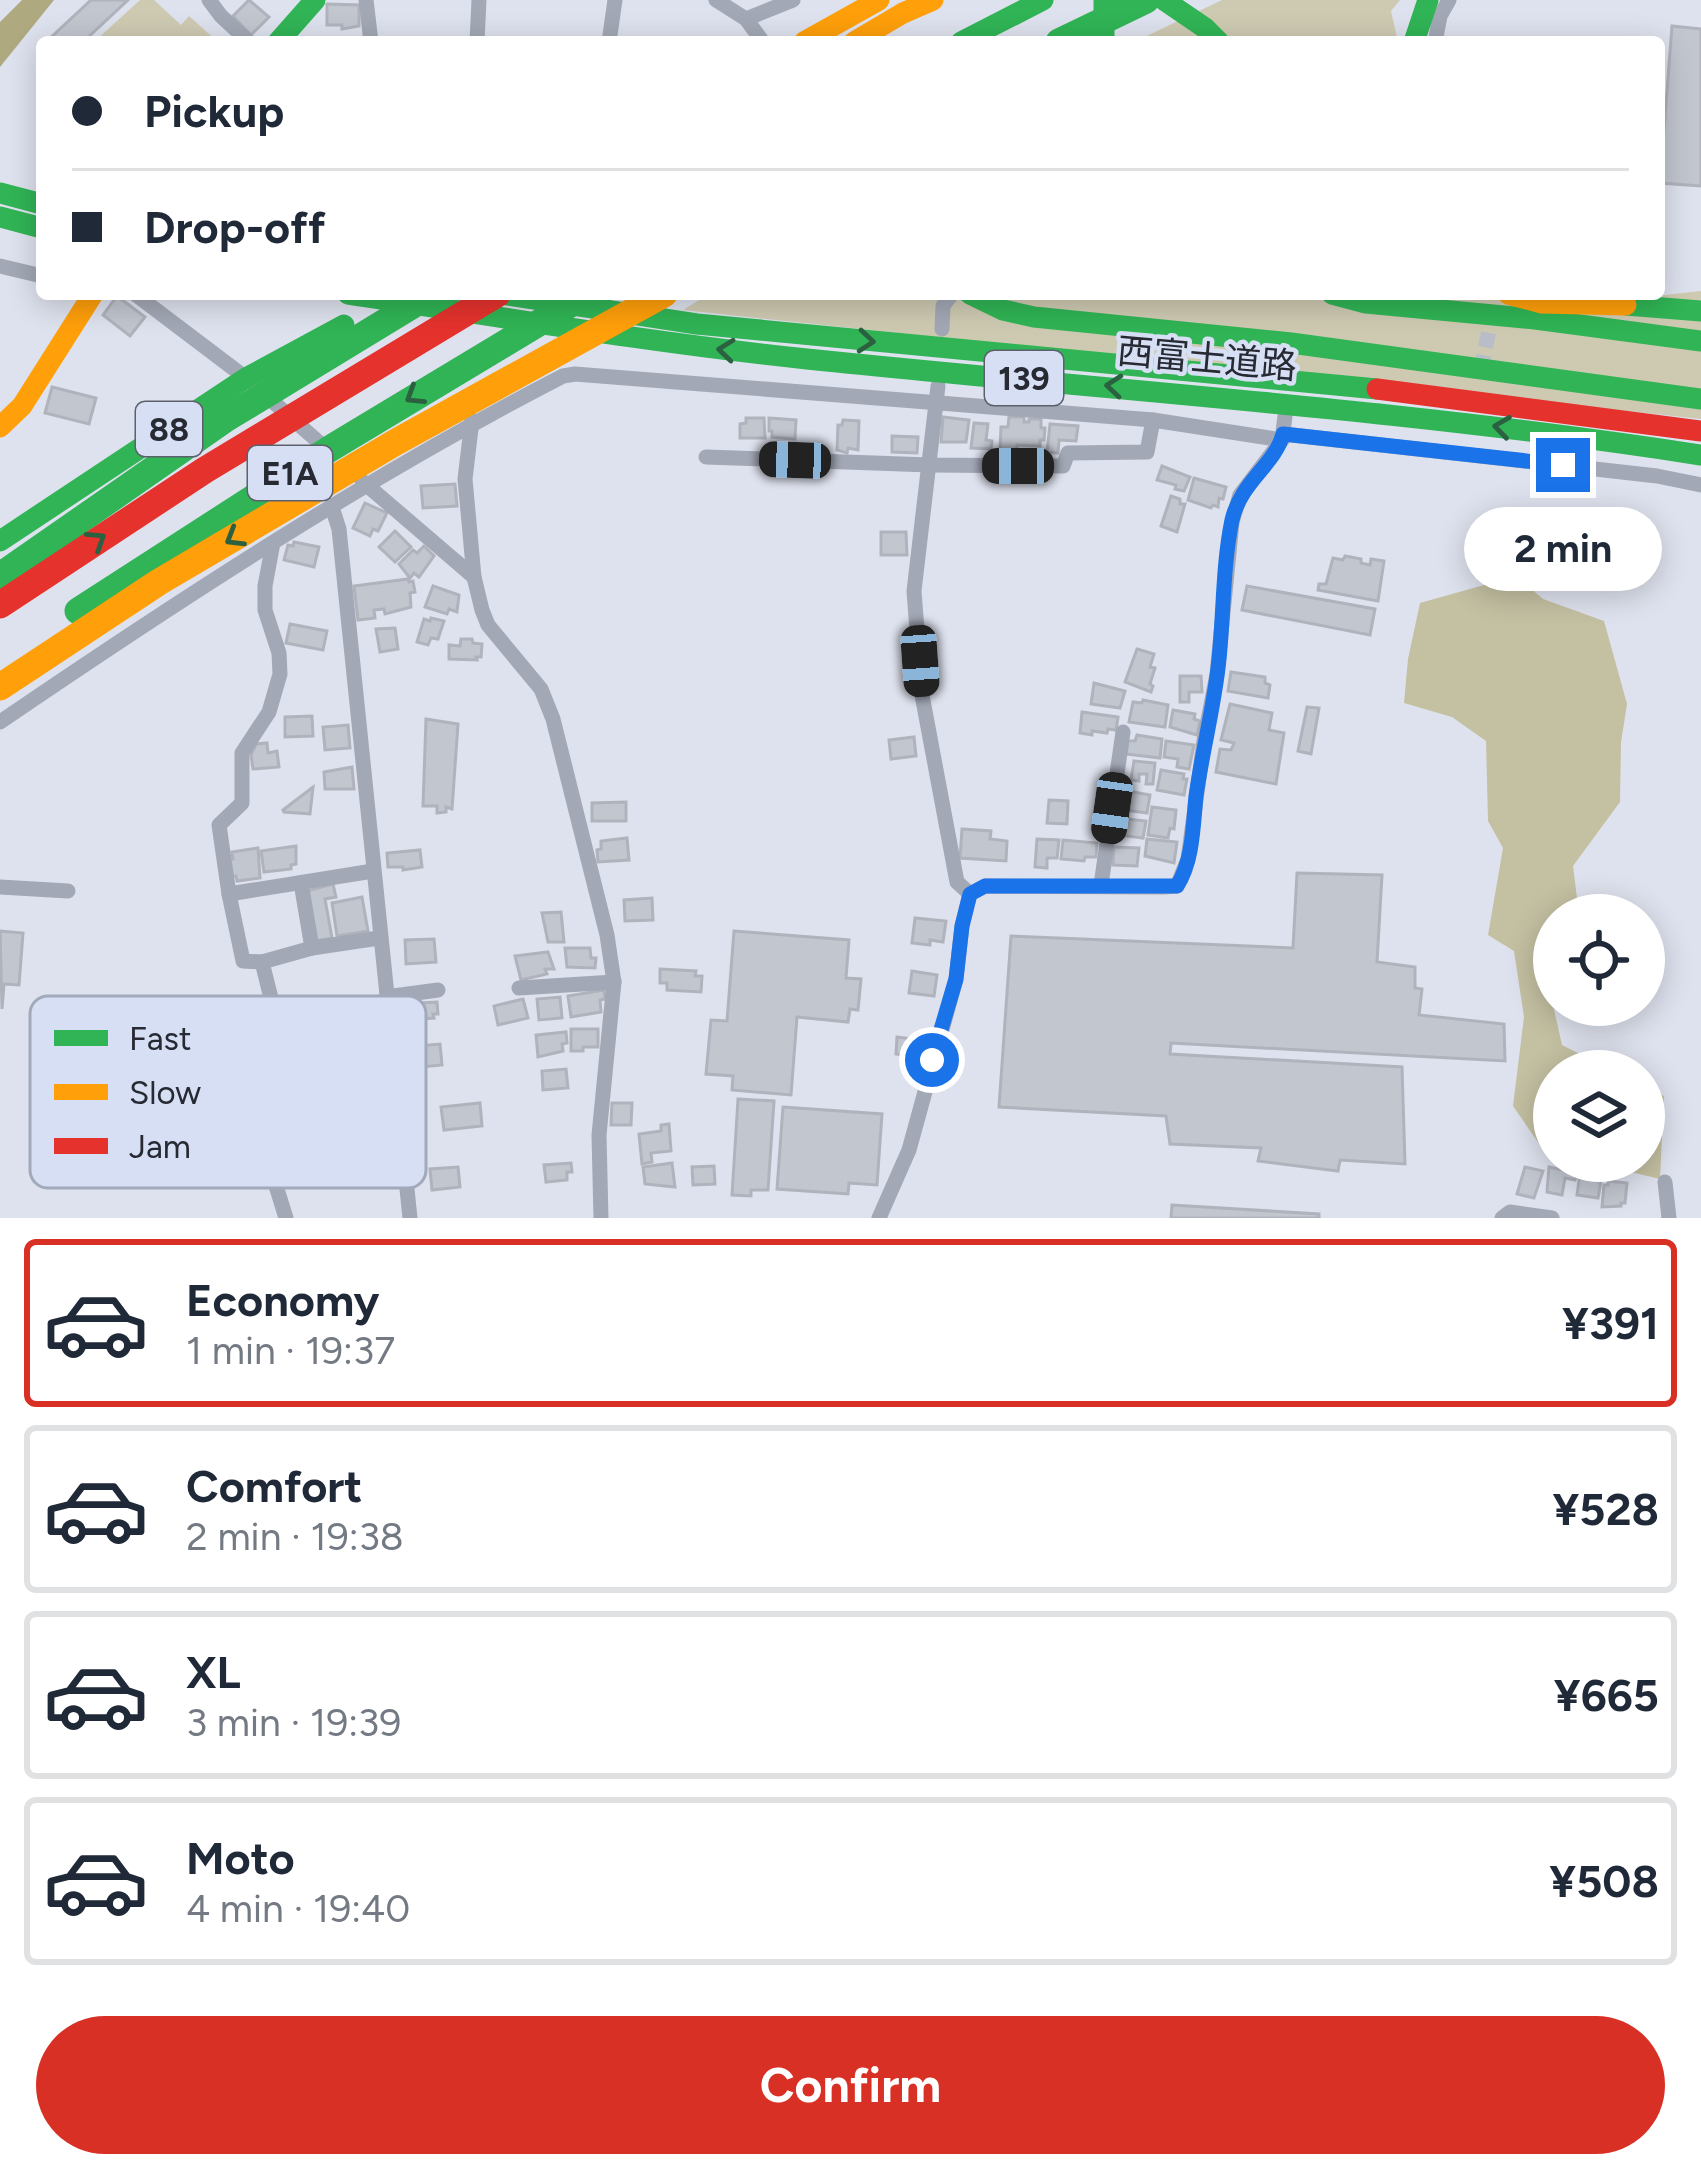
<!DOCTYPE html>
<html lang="en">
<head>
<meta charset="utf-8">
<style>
	body { margin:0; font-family:Figtree,"Noto Sans JP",sans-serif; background:#f2f2f3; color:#1f2937; height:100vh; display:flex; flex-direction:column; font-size:45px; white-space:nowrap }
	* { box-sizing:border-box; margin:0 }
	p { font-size:39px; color:#747a83 }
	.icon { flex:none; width:66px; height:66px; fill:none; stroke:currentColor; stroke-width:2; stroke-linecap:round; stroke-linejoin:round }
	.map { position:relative; height:1218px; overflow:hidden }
	.details { display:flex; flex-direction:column; background:#fff; flex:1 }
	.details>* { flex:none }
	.banner { position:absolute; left:36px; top:36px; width:1629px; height:264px; border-radius:12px; box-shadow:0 6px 30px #0003; display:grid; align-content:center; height:264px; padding:0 36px; background:#fff }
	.controls { position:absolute; left:1533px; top:894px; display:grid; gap:24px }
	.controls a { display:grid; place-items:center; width:132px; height:132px; border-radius:50%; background:#fff; box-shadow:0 6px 30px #0003; font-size:60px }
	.end { position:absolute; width:54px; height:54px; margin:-27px; border:15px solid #1a73e8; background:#fff; box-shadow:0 0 0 6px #fff }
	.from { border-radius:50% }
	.bubble { position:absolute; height:84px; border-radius:42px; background:#fff; box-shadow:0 6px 30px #0003; font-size:39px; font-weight:700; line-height:84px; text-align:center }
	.car { position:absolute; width:36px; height:72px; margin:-36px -18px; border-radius:15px; box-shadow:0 0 9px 3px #0007; background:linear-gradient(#222 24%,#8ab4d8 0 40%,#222 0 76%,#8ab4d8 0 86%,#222 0) }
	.banner b { display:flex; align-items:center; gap:42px; height:114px; font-size:45px }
	.banner b+b { border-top:3px solid #e0e1e3 }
	.banner i { width:30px; height:30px; background:#1f2937 }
	ul { padding:21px 0 0; list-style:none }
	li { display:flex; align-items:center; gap:36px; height:168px; margin:0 24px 18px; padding:0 12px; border:6px solid #e0e1e3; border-radius:12px }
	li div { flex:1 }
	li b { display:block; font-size:45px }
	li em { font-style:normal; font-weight:700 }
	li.on { border-color:#d93025 }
	li>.icon { width:108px; height:108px; stroke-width:1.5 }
	.primary-button { display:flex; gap:24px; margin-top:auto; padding:24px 36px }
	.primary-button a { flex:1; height:138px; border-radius:72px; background:#d93025; color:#fff; font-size:48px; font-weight:700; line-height:138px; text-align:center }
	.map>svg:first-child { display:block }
</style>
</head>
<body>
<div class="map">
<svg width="1701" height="1218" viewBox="0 0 1701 1218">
	<rect width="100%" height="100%" fill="#dee2ee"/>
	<!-- green -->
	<g fill="#cecab2">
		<path d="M140,0H154L181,25L189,16L218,42H94Z"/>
		<path d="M1222,0H1400L1391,11L1398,42H1134Z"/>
		<path d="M1701,291V419L683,310L709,294H1606L1646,297Z"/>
	</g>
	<!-- forest -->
	<g fill="#c4c0a2">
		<path d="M1516,576L1543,599L1604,621L1627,704L1621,742L1620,802L1573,866L1579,915H1554L1553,1005L1562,1045L1613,1071H1554V1154L1544,1151L1513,1106L1524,1017L1514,951L1488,935L1503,848L1488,821L1486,741L1452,717L1404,703L1408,659L1420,603Z"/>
		<path d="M1644,1087L1664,1096L1660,1179L1585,1161H1644Z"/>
	</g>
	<!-- water -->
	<path fill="#aea97f" d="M22,0H54L0,67V22Z"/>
	<!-- building -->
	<g fill="#c2c6cf" stroke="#b0b3bc" stroke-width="3">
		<path d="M91,0H128L83,42H46Z"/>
		<path d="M249,0L269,17L251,35L233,16Z"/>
		<path d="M327,4L359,5V26L342,29V25H327Z"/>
		<path d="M1672,26L1701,29V186L1660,183Z"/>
		<path d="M117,296L145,317L130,336L103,315Z"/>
		<path d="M52,387L96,398L89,424L45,413Z"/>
		<path d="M943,417L969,420L966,442H941Z"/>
		<path d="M1009,417H1024V422H1029V419H1041V428H1045L1044,440H1040V446L1017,445V451L1000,450L1001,427H1008Z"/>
		<path d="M746,418H764L765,438H740V424L746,423Z"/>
		<path d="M769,418L796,420L795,439L772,437V431H769Z"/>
		<path d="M843,420L859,421L858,450L848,448L847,453L837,450L838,425H842Z"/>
		<path d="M974,423L988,424L986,440L992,441L991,449L971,448Z"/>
		<path d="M1050,424L1078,426L1076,441L1059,440L1058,453L1047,452Z"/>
		<path d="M892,436L918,437L917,453L892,452Z"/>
		<path d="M1162,466L1190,477L1184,491L1175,489L1176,485L1157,480Z"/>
		<path d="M1194,478L1226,487L1223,499L1219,498L1218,507L1213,505L1211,508L1188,500Z"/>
		<path d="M455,484L457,506L423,508L421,486Z"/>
		<path d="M1171,496L1180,499V504H1185L1177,532L1161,526Z"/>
		<path d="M365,503L387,513L378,531L373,529L370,536L353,528Z"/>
		<path d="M395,531L411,547L395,562L379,547Z"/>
		<path d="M881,532H906L907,555H881Z"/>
		<path d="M294,542L319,547L314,567L284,560L288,545L293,546Z"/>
		<path d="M424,546L434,556L419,577L414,573L410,578L399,564L413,550L417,553Z"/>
		<path d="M1345,556L1361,559V563L1370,565L1371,559L1384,561L1378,601L1318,590L1319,584H1326L1333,558L1343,560Z"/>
		<path d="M408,579L409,582L413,581L415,592L410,593L411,607L385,614L384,609L374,610L375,618L358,620L354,586Z"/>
		<path d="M433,586L459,595L457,612L449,609L447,614L425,607Z"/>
		<path d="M1247,586L1375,609L1370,635L1242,610Z"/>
		<path d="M431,618L444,621L438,639L431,638L428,645L417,642L424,619L430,621Z"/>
		<path d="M290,624L327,631L323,650L286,643Z"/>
		<path d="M395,628L398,649L380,652L376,629Z"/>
		<path d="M461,639H472L473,643L482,644L481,657H476L477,660L449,659V645L460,646Z"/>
		<path d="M1137,649L1154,654L1150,667L1155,668L1150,684L1153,686L1151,692L1125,682Z"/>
		<path d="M1231,672L1265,677V683L1270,685L1268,698L1228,691Z"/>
		<path d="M1180,676H1201L1202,692H1189V702H1180Z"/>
		<path d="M1094,683L1125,691L1120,708L1091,704Z"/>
		<path d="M1143,700L1168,705L1165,727L1129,722L1133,702L1142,703Z"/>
		<path d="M1230,704L1272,713L1269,730L1284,733L1276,784L1216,772L1220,749L1231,750L1234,743L1221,740Z"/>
		<path d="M1307,707L1319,708L1311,754L1298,751Z"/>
		<path d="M1173,710L1195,714L1194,719L1200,721L1197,735L1170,727Z"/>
		<path d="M1082,712L1118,717L1116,730L1108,729L1107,733L1092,731V735L1080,733Z"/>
		<path d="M312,716L313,736L285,737V717Z"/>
		<path d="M426,719L458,724L452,809L446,807V812L437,813V806H423Z"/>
		<path d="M348,725L350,748L325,750L323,727Z"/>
		<path d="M1137,735L1162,739L1160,758L1126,754L1128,741H1135Z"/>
		<path d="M914,737L916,756L891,759L889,740Z"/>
		<path d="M1166,741L1194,745L1189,769L1177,767L1178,759L1164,757Z"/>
		<path d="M267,743L268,753L277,751L279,767L253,769L251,755L256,744Z"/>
		<path d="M1134,761L1155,763L1153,784H1146L1147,774H1139V781L1131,780Z"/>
		<path d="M352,767L354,789H325L324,772Z"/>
		<path d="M1161,770L1184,774L1183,779H1187L1184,795L1157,790Z"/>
		<path d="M313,787L310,814L284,812L283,810Z"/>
		<path d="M1128,791L1150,795L1147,813L1125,810Z"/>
		<path d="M1049,800L1068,801L1067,824L1047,823Z"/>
		<path d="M626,802V821H592V803Z"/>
		<path d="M1152,807L1176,810L1174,829L1170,828L1168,838L1148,835Z"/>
		<path d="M1127,819L1146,821L1143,838L1119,835L1121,821L1127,822Z"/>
		<path d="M962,829L991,831L990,839L1007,841L1006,861L960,858Z"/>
		<path d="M627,838L629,860L598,862L597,850L601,849V841Z"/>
		<path d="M1037,839L1059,840L1057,858H1047V868L1035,867Z"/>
		<path d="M1147,839L1177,842L1174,863L1145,856Z"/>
		<path d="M1063,840L1097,843L1096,857H1085L1084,861L1061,859Z"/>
		<path d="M296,846V864L291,865V869L264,872L261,851Z"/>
		<path d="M1114,847L1139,848L1137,866L1113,865Z"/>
		<path d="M258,848L260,878L237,881L236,876H230L228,860L233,859L232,852Z"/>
		<path d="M420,850L422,867L403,870V867H388L387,853Z"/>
		<path d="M1297,873L1382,875L1377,962L1415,967V988L1422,989L1419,1015L1504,1024L1505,1061L1171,1043L1170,1054L1402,1067L1405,1164L1340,1160L1338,1171L1258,1161L1261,1148L1170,1144L1166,1116L999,1107L1011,936L1293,948Z"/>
		<path d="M333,884L336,897L325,899L332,938L316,941L307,891Z"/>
		<path d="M362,897L368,931L337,936L332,903Z"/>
		<path d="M652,898L653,920L625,921L624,900Z"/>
		<path d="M561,912L564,942H548L542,913Z"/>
		<path d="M915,918L946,921L943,942L930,940V945L912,943Z"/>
		<path d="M0,931L23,933L19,985L4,984L2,1009Z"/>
		<path d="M734,931L849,940L846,978L861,979L858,1010L850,1009L848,1022L797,1017L791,1095L732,1090L733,1076L706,1074L711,1020L727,1021Z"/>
		<path d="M434,939L436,962L406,964L405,940Z"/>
		<path d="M565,948H590L591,958H596L595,968L567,967Z"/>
		<path d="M548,952L554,969H545L547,974L521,980L515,956Z"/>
		<path d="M660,969L696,971L695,976H702L701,992L667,990V983H660Z"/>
		<path d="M912,971L937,975L934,996L909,993Z"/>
		<path d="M604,990L605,999L600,1000L601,1012L571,1017L568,996Z"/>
		<path d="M560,997L562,1018L539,1020L537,999Z"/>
		<path d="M523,999L528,1018L498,1025L494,1006Z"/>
		<path d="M437,1002L438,1014H433L434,1018L403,1020L402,1004Z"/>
		<path d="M571,1029H598V1047H583V1051H571Z"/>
		<path d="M566,1032L567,1043L562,1044L563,1051L538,1057L536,1035Z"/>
		<path d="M897,1037L921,1040L919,1057L896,1054Z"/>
		<path d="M440,1044L442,1065L420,1067L421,1077L406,1078L403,1047Z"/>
		<path d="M566,1069L568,1088L543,1090L542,1071Z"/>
		<path d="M738,1099L774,1101L768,1190H751V1196L732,1195Z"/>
		<path d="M480,1103L482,1126L444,1130L441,1107Z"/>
		<path d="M612,1103H632L631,1125H611Z"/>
		<path d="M783,1107L882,1114L877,1185L849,1183L848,1194L777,1189Z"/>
		<path d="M669,1124L671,1151L651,1153L652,1162L642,1164L639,1134L661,1131V1125Z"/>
		<path d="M571,1163L572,1172H567V1180L546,1182L544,1165Z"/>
		<path d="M672,1163L675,1187L645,1184L643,1167Z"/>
		<path d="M714,1166L715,1184L693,1185L692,1167Z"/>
		<path d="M458,1167L460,1187L432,1190L430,1169Z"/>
		<path d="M1525,1167L1543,1171L1534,1198L1517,1194Z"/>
		<path d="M1549,1167L1577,1173L1575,1180L1565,1178L1562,1195L1547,1192Z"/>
		<path d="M1580,1173L1597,1176V1181H1601L1598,1198L1577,1195Z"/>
		<path d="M1608,1181L1627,1183L1625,1203H1621V1206L1602,1207L1604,1185H1608Z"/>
		<path d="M1172,1205L1319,1214V1218H1171Z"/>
	</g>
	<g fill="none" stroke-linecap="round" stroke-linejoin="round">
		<!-- street-tunnel -->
		<path stroke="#b9bdc8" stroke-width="15" stroke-dasharray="15 8" stroke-linecap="butt" d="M1481,370L1492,315"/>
		<!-- street -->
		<g stroke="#a3a8b6" stroke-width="15">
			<path d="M209,0L221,16L249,42"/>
			<path d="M366,0L371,42"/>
			<path d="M716,0L746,19L763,42"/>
			<path d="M746,19L793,0"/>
			<path d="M477,42L479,0"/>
			<path d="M609,42L615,0"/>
			<path d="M1435,42L1440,16L1449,0"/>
			<path d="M0,266L42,276"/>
			<path d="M135,294L246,378L331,453"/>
			<path d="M942,329L943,306L952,294"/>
			<path d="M938,386L914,591L922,695L957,882L970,894"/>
			<path d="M472,420L465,479L474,577L482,610L488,625L541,689L553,719L607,935L614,982L599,1135L601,1218"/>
			<path d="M1283,434L1657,476L1701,485"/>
			<path d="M706,457L930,465L1063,466L1068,453L1147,452L1153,420"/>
			<path d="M362,481L474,577"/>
			<path d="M332,507L339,529L410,1218"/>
			<path d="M0,722C182,598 367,477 563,376L575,374L1153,420L1282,440"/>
			<path d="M301,883L312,948"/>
			<path d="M1101,885L1123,732"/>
			<path d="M0,887L68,891"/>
			<path d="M229,894L373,871"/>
			<path d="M262,962L243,961L229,894L219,825L242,803V753L269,712L280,674L279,653L265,610V586L273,543"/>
			<path d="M519,988L614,982"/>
			<path d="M386,997L438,990"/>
			<path d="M269,1143L281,1057L277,1022L262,962L312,948L379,938"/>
			<path d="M209,1145L269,1143L272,1173L286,1218"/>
			<path d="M1665,1182L1669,1218"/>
			<path d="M879,1218L909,1150L956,979L962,926L970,894L985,886L1163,887L1177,886L1188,859L1204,741L1217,674L1232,522L1240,495L1282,440L1285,416"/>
			<path d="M1502,1218L1510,1212L1552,1218"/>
		</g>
		<!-- fast -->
		<g stroke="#30b455" stroke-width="21">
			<path d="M1104,0V42"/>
			<path d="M1164,0L1205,28L1219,42"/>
			<path d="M278,42L315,0"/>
			<path d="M961,42L1043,0"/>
			<path d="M1414,42L1428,0"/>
			<path d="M0,193L42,204"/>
			<path d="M0,217L42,228"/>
			<path d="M348,294C501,317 653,343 807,359C1105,390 1404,409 1701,455"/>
			<path d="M501,294L697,324L1377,389"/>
			<path d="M970,294L1003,310L1034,317L1291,343L1701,399"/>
			<path d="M1332,294L1366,303L1535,319L1701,341"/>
			<path d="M1609,300L1626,305L1701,311"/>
			<path d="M0,541L246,378L344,325"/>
		</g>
		<!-- slow -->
		<g stroke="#ff9f0a" stroke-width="21">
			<path d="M804,42L879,0"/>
			<path d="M854,42L903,13L933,0"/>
			<path d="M1508,294L1542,303L1626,305"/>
			<path d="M0,427L22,406L93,294"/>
		</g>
		<!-- jam -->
		<path stroke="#e5322d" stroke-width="21" d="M1377,389L1701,431"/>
		<!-- fast-bridge -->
		<g stroke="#30b455" stroke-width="27">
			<path d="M1059,42L1146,0"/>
			<path d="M0,576L227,418L431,294"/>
			<path d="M78,611L331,448L587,294"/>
		</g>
		<!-- slow-bridge -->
		<path stroke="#ff9f0a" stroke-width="27" d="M0,687L159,582L396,442L664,294"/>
		<!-- jam-bridge -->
		<path stroke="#e5322d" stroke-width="27" d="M0,605L205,470L497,294"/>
	</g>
	<!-- one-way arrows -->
	<defs><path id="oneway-chevron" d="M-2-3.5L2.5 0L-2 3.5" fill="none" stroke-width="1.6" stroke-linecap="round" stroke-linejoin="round" transform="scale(3)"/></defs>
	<g stroke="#2b6140">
		<use href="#oneway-chevron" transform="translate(866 341) rotate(5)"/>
		<use href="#oneway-chevron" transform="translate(726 350) rotate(-174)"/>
		<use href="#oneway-chevron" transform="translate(1114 386) rotate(-175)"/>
		<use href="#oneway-chevron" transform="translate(414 396) rotate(148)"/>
		<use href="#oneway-chevron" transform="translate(1502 427) rotate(-172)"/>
		<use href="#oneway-chevron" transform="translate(234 538) rotate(149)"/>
		<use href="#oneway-chevron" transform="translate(97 540) rotate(-33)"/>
	</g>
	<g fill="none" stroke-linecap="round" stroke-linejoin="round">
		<!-- route -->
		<path stroke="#1a73e8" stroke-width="15" d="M932,1060L956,979L962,926L970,894L985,886H1177C1193,861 1193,826 1196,796C1202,753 1213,711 1218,668C1224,620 1222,568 1232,520C1241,481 1275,465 1283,434L1563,465"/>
	</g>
	<g text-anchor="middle" stroke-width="9" stroke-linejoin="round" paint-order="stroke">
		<!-- shield labels -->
		<g fill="#d7dff5" stroke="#5c606c" stroke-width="3">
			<rect x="985" y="351" width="78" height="54" rx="9"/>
			<rect x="136" y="402" width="66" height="54" rx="9"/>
			<rect x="248" y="446" width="84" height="54" rx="9"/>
		</g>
		<g font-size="33" font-weight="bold" fill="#272a32">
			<text x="1024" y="390">139</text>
			<text x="169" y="441">88</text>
			<text x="290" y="485">E1A</text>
		</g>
		<!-- street labels -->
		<g font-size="36" fill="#272a32" stroke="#d7dff5">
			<text transform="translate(1207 358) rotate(5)" y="13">西富士道路</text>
		</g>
	</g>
	<!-- legend -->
	<rect x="30" y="996" width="396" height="192" rx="18" fill="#d7dff5" stroke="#a2a9ba" stroke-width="3"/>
	<rect x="54" y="1030" width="54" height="16" fill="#30b455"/>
	<rect x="54" y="1084" width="54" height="16" fill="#ff9f0a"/>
	<rect x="54" y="1138" width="54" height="16" fill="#e5322d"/>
	<g font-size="33" fill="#272a32">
		<text x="129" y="1050">Fast</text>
		<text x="129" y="1104">Slow</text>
		<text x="129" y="1158">Jam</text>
	</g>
</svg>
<div class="controls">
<a><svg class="icon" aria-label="locate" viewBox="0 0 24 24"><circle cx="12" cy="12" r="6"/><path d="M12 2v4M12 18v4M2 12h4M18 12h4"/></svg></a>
<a><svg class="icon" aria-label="layers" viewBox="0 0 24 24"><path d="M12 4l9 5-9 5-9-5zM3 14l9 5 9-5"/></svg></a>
</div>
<i class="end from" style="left:932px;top:1060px"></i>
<i class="end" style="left:1563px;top:465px"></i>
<div class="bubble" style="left:1464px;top:507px;width:198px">2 min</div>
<i class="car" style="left:795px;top:460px;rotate:272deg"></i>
<i class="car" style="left:1018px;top:466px;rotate:270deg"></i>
<i class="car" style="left:920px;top:661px;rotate:176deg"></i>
<i class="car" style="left:1112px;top:808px;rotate:188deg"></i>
<div class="banner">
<b><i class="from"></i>Pickup</b>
<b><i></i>Drop-off</b>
</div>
</div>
<section class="details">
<ul>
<li class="on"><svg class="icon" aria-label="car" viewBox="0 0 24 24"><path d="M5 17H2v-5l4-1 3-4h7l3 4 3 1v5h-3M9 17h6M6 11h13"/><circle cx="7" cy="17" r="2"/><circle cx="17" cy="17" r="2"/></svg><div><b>Economy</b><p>1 min · 19:37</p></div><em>¥391</em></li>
<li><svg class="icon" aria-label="car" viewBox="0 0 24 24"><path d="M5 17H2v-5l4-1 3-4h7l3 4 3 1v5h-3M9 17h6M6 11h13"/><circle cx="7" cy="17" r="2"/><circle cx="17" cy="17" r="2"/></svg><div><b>Comfort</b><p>2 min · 19:38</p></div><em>¥528</em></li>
<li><svg class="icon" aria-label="car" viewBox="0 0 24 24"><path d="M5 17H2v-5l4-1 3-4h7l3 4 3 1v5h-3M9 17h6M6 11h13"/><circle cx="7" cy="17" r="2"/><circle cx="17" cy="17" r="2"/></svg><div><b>XL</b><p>3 min · 19:39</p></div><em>¥665</em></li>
<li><svg class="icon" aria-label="car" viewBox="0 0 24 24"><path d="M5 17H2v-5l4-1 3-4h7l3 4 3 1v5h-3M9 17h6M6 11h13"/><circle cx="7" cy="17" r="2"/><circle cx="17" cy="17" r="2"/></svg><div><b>Moto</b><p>4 min · 19:40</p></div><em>¥508</em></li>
</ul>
<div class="primary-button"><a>Confirm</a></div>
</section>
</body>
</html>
